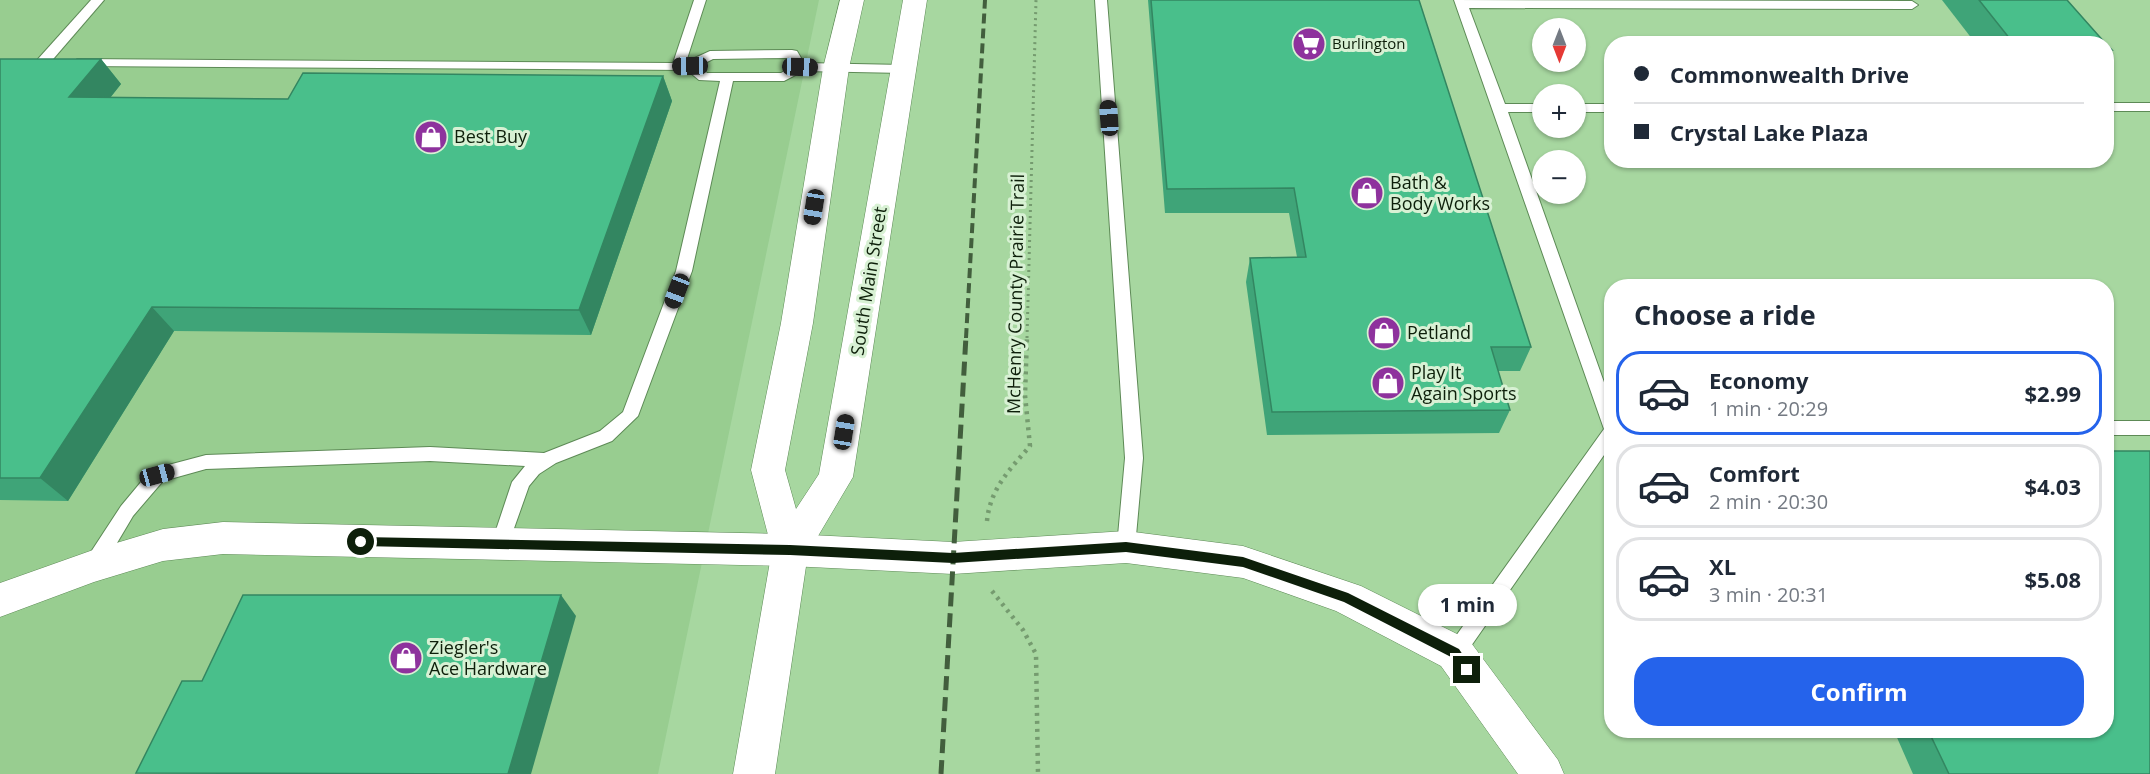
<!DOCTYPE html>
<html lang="en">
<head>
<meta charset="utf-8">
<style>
	body { margin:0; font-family:"Open Sans",sans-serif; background:#f6f6f7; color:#1f2937; height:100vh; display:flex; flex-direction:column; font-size:22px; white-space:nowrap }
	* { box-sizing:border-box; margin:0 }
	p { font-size:20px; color:#747a83 }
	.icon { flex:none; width:33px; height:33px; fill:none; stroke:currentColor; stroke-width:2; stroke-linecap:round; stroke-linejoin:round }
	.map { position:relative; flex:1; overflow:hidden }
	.sheet { position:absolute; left:1604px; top:279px; width:510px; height:459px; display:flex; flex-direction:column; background:#fff; border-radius:24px; box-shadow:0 2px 4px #0004 }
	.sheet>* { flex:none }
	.banner { position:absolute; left:1604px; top:36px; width:510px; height:132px; border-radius:24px; box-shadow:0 2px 4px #0004; display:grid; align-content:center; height:132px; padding:0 30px; background:#fff }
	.needle { width:39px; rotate:180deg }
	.buttons { position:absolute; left:1532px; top:18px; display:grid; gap:12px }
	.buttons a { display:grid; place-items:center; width:54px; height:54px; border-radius:50%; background:#fff; box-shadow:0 2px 4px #0004; font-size:30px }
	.end { position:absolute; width:27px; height:27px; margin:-14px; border:8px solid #0d1f0a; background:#fff; box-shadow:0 0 0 3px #fff }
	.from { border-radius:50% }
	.bubble { position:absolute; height:42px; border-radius:21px; background:#fff; box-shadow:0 2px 4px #0004; font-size:20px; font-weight:700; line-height:42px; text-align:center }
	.car { position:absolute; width:18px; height:36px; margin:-18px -9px; border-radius:8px; box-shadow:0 0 4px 2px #0007; background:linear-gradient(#222 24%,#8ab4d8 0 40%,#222 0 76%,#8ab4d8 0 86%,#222 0) }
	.banner b { display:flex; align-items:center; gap:21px; height:57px; font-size:22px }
	.banner b+b { border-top:2px solid #e0e1e3 }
	.banner i { width:15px; height:15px; background:#1f2937 }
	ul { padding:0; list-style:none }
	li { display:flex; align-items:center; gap:18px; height:84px; margin:0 12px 9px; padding:0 18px; border:3px solid #e0e1e3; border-radius:24px }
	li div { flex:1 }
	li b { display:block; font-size:22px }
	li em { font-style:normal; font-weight:700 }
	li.active { border-color:#2563eb }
	li>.icon { width:54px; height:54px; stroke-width:1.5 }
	h2 { padding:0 30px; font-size:27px; line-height:72px }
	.button { display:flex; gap:12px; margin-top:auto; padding:12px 30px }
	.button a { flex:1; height:69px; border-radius:24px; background:#2563eb; color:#fff; font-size:24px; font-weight:700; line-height:69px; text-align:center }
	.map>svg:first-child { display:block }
</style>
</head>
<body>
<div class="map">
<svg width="2150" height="774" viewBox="0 0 2150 774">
	<rect width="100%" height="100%" fill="#a7d7a0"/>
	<!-- built -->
	<path fill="#98cd90" d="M0,0H819L658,774H0Z"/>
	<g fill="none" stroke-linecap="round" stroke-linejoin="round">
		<!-- lane casing -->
		<g stroke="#5d8a56" stroke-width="2">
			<g id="lane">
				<path d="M91,0H104L48,65H38L37,62L38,59Z"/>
				<path d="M694,0H706L686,62L710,51L792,50L797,51L804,63L904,65L911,69L904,73L803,71L784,81H733L692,271L638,416L612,441L556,463L539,474L529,486L506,551L500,553L494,551L491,545L512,482L525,466L430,461L206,469L163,481L133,516L101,570L94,572L87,570L85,564L87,558L121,506L151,470L157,468L206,455L430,447L544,453L600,431L623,412L676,271L720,81L699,80L687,70L82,66L77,65L76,62L77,59L673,63ZM788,58L793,66L781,73H707L699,66L713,59Z"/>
				<path d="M1095,0H1107L1143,458L1135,547L1132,553L1126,555L1120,553L1117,547L1125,458Z"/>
				<path d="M1454,0L1912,1L1918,5L1912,9L1469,8L1505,104H1542V112H1508L1611,402V445L1462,659L1455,662L1448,659L1445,653L1448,647L1604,429Z"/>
				<rect x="2106" y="103" width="44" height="8"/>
				<rect x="1575" y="104" width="36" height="8"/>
				<rect x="2106" y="421" width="44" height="14"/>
			</g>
		</g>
		<!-- street casing -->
		<g stroke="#5d8a56" stroke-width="1">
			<path id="street" d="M223,522L790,534L953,542L1126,531L1243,546L1361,586L1469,640L1558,760L1564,774H1518L1441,666L1336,611L1243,578L1126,563L953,574L790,566L223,554L163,561L94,582L0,617V583L93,550L163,529Z"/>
		</g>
		<!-- secondary casing -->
		<g stroke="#5d8a56" stroke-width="1">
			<path id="secondary" d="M840,0H864L849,68L813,323L785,470L796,509L819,474L903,0H927L853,477L808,553L775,774H733L772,550L751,470L781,323L823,68Z"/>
		</g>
		<!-- path-far1 -->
		<path stroke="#759b6f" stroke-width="3" stroke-dasharray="2 4" stroke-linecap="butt" d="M1027,338L1036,0"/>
		<!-- path -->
		<g stroke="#759b6f" stroke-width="4.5" stroke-dasharray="3 5" stroke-linecap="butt">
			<path d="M987,521C990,489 1010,469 1030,446L1025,395L1027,336"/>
			<path d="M992,591L1023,630L1036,654L1038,774"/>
		</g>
		<!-- lane -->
		<use href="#lane" fill="#fff" fill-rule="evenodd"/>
		<!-- street -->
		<use href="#street" fill="#fff" fill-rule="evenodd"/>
		<!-- secondary -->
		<use href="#secondary" fill="#fff" fill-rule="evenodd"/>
		<!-- rail-far1 -->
		<path stroke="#425e3d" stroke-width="4" stroke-dasharray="10 5" stroke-linecap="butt" d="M966,338L985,0"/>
		<!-- rail -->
		<path stroke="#425e3d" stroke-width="5" stroke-dasharray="14 7" stroke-linecap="butt" d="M941,774L966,336"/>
	</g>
	<!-- wall -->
	<g fill="#3fa478">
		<path d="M1148,0H1419L1531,347L1520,371H1498L1510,410L1499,433L1267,435L1246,282L1250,258L1297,257L1289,213H1165Z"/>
		<path d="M1942,0H2067L2106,44H1976Z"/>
		<path d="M2106,44L2112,50L2106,57Z"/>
		<path d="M0,59H101L121,84L110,98L288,99L663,76L672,101L591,335L174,331L68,501L0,500Z"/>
		<path d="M1683,730H2106L2150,774H1913L1895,733L1684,735Z"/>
	</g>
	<!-- shaded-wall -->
	<g fill="#338661">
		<path d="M101,59L121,84L90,123L69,97Z"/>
		<path d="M663,76L672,101L591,335L579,310Z"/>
		<path d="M152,307L174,331L68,501L40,478Z"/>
		<path d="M561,595L576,616L531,774H508Z"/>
	</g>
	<!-- building -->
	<g fill="#49bf8b" stroke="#338661" stroke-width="1.5">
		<path d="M1151,0H1419L1531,347H1491L1510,410L1272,412L1250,258L1306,257L1294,188L1167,189Z"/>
		<path d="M1979,0H2067L2106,44H2014Z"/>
		<path d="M2106,44L2112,50H2106Z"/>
		<path d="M0,59H101L69,97L288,99L303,73L663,76L579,310L152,307L40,478H0Z"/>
		<path d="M2106,451H2150V774H1949L1928,730H2106Z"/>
		<path d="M243,595H561L508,774L136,773L182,681H202Z"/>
	</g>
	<!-- route -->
	<path fill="#0d1f0a" d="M361,537L790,545L953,553L1126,542L1243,557L1348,593L1459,649L1473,670L1471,674H1463L1451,657L1344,602L1243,567L1126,552L953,563L790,555L361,546L356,542Z"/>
	<!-- icons -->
	<defs>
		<g id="supermarket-disc" transform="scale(1.725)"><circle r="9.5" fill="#8e329d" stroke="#d8f1d4"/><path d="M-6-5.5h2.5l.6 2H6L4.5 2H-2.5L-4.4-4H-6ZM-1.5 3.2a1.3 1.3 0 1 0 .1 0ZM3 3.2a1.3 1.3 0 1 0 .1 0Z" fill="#fff"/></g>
		<g id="shop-disc" transform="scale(1.725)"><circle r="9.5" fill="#8e329d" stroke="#d8f1d4"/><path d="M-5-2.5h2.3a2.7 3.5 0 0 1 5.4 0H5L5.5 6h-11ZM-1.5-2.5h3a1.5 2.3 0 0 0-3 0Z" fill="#fff"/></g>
	</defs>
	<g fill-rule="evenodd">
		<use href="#supermarket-disc" x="1309" y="44"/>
		<use href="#shop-disc" x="431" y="137"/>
		<use href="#shop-disc" x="1367" y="193"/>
		<use href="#shop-disc" x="1384" y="333"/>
		<use href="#shop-disc" x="1388" y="383"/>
		<use href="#shop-disc" x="406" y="658"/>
	</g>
	<g text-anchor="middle" stroke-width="6" stroke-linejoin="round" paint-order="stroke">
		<!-- far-poi labels -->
		<g font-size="15" fill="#0d1f0a" stroke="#d8f1d4" text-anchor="start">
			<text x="1332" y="49">Burlington</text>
		</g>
		<!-- poi labels -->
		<g font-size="18" fill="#0d1f0a" stroke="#d8f1d4" text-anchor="start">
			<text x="454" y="143">Best Buy</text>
			<text x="1390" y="189">Bath &amp;<tspan x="1390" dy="21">Body Works</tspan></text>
			<text x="1407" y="339">Petland</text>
			<text x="1411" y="379">Play It<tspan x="1411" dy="21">Again Sports</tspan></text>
			<text x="429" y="654">Ziegler's<tspan x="429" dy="21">Ace Hardware</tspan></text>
		</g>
		<!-- street labels -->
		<g font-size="18" fill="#0d1f0a" stroke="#d8f1d4">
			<text transform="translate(869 281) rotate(-81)" y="6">South Main Street</text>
			<text transform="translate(1016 294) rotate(-89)" y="6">McHenry County Prairie Trail</text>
		</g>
	</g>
</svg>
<div class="buttons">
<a><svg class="needle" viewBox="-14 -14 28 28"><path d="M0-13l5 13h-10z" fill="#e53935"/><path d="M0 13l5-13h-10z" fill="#747a83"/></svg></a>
<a>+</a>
<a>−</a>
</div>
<i class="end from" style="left:361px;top:542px"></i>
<i class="end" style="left:1467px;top:670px"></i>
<div class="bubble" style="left:1418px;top:584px;width:99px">1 min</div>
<i class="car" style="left:690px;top:66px;rotate:269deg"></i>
<i class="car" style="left:800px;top:67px;rotate:92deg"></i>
<i class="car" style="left:1109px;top:118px;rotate:356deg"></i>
<i class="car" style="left:814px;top:207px;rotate:189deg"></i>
<i class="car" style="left:677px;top:291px;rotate:201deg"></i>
<i class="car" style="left:844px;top:432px;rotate:9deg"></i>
<i class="car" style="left:157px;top:475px;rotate:75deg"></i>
<div class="banner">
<b><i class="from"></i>Commonwealth Drive</b>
<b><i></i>Crystal Lake Plaza</b>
</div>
<section class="sheet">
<h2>Choose a ride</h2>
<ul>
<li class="active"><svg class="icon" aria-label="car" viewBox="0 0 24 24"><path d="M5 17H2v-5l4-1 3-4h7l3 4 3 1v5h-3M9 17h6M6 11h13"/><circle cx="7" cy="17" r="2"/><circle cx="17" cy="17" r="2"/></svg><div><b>Economy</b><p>1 min · 20:29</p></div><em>$2.99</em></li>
<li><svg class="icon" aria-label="car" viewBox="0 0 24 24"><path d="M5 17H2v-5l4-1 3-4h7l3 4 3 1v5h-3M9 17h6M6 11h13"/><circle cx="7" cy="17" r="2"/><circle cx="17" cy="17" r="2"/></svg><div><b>Comfort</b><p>2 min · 20:30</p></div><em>$4.03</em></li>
<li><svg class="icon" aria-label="car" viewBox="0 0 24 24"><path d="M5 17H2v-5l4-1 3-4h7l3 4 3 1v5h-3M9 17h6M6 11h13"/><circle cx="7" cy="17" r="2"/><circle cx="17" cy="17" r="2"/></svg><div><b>XL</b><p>3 min · 20:31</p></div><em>$5.08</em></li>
</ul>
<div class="button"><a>Confirm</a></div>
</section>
</div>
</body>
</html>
